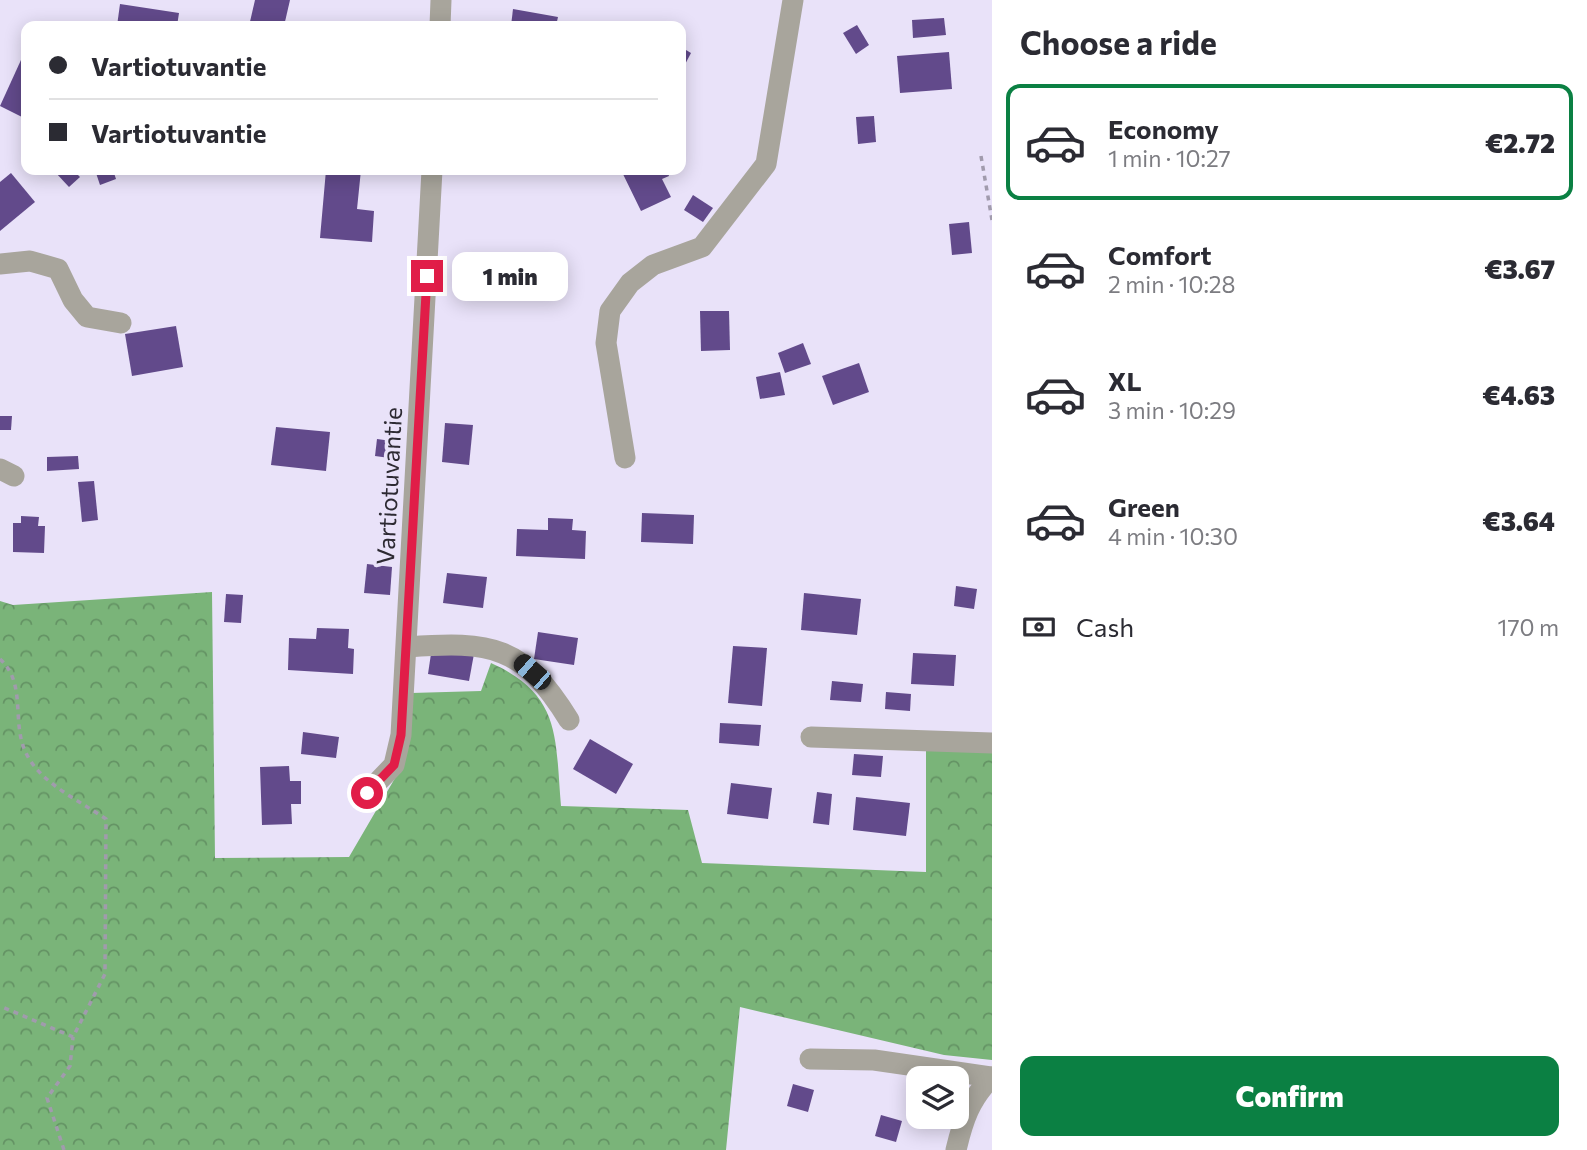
<!DOCTYPE html>
<html lang="en">
<head>
<meta charset="utf-8">
<style>
	body { margin:0; font-family:Commissioner,sans-serif; background:#f7f7f7; color:#2b2b33; height:100vh; display:flex; flex-direction:column; font-size:26px; white-space:nowrap }
	* { box-sizing:border-box; margin:0 }
	p { font-size:23px; color:#7c7c81 }
	.icon { flex:none; width:38px; height:38px; fill:none; stroke:currentColor; stroke-width:2; stroke-linecap:round; stroke-linejoin:round }
	.map { position:relative; flex:1; overflow:hidden }
	.sheet { display:flex; flex-direction:column; background:#fff; width:595px }
	.sheet>* { flex:none }
	.guide { position:absolute; left:21px; top:21px; width:665px; height:154px; border-radius:14px; box-shadow:0 4px 18px #0003; display:grid; align-content:center; height:154px; padding:0 28px; background:#fff }
	.tools { position:absolute; left:906px; top:1066px; display:grid; gap:14px }
	.tools a { display:grid; place-items:center; width:63px; height:63px; border-radius:14px; background:#fff; box-shadow:0 4px 18px #0003; font-size:35px }
	.end { position:absolute; width:32px; height:32px; margin:-16px; border:9px solid #e11d48; background:#fff; box-shadow:0 0 0 4px #fff }
	.from { border-radius:50% }
	.bubble { position:absolute; height:49px; border-radius:14px; background:#fff; box-shadow:0 4px 18px #0003; font-size:23px; font-weight:800; line-height:49px; text-align:center }
	.car { position:absolute; width:21px; height:42px; margin:-21px -10px; border-radius:9px; box-shadow:0 0 5px 2px #0007; background:linear-gradient(#222 24%,#8ab4d8 0 40%,#222 0 76%,#8ab4d8 0 86%,#222 0) }
	.guide b { display:flex; align-items:center; gap:24px; height:66px; font-size:26px }
	.guide b+b { border-top:2px solid #e1e1e2 }
	.guide i { width:18px; height:18px; background:#2b2b33 }
	ul { padding:0; list-style:none }
	li { display:flex; align-items:center; gap:21px; height:116px; margin:0 14px 10px; padding:0 14px; border:4px solid transparent; border-radius:14px }
	li div { flex:1 }
	li b { display:block; font-size:26px }
	li em { font-style:normal; font-weight:800 }
	li.selected { border-color:#0b8043 }
	li>.icon { width:63px; height:63px; stroke-width:1.5 }
	h2 { padding:0 28px; font-size:32px; line-height:84px }
	.pay { display:flex; align-items:center; gap:18px; height:77px; padding:0 28px; font-size:26px }
	.pay p { margin-inline-start:auto }
	.cta { display:flex; gap:14px; margin-top:auto; padding:14px 28px }
	.cta a { flex:1; height:80px; border-radius:14px; background:#0b8043; color:#fff; font-size:28px; font-weight:800; line-height:80px; text-align:center }
	main { display:flex; flex:1; min-height:0 }
	.map>svg:first-child { display:block }
</style>
</head>
<body>
<main>
<div class="map">
<svg width="992" height="1150" viewBox="0 0 992 1150">
	<defs>
		<pattern id="forest-crowns" width="20" height="18" patternUnits="userSpaceOnUse" patternTransform="scale(1.75)"><rect width="20" height="18" fill="#7ab479"/><path d="M2 6a3 3 0 1 1 6 0M12 15a3 3 0 1 1 6 0" fill="none" stroke="#649364"/></pattern>
	</defs>
	<rect width="100%" height="100%" fill="#e9e2f9"/>
	<!-- forest -->
	<path fill="url(#forest-crowns)" d="M212,592L215,858L349,857L398,773L411,693L481,691L491,663C562,695 555,738 561,806L688,810L702,863L926,872V747L992,751V1060L944,1055L740,1007L726,1150H0V601L13,605Z"/>
	<!-- building -->
	<g fill="#624a8b">
		<path d="M255,0H290L284,26H249Z"/>
		<path d="M120,4L179,13L177,26H117Z"/>
		<path d="M513,9L558,17L556,26H511Z"/>
		<path d="M944,18L946,35L913,38L912,20Z"/>
		<path d="M857,25L869,45L856,54L843,33Z"/>
		<path d="M681,47L691,53L681,72Z"/>
		<path d="M26,49V119L0,106Z"/>
		<path d="M949,52L952,89L900,93L897,56Z"/>
		<path d="M874,116L876,142L858,144L856,117Z"/>
		<path d="M58,170H73L80,177L69,187L55,172Z"/>
		<path d="M95,170H113L116,179L100,185Z"/>
		<path d="M326,170H361L357,209L374,211L372,242L320,238Z"/>
		<path d="M621,170H667L669,176L662,179L671,197L641,211Z"/>
		<path d="M11,173L35,202L0,231V182Z"/>
		<path d="M693,195L713,208L703,222L684,210Z"/>
		<path d="M969,222L972,253L952,255L949,224Z"/>
		<path d="M700,311H729L730,350L701,351Z"/>
		<path d="M176,326L183,367L132,376L125,334Z"/>
		<path d="M803,343L811,364L785,373L778,353Z"/>
		<path d="M859,363L869,392L833,405L822,376Z"/>
		<path d="M780,372L785,395L760,399L756,377Z"/>
		<path d="M0,416H12L11,430H0Z"/>
		<path d="M445,423L473,425L469,465L442,462Z"/>
		<path d="M276,427L330,432L326,471L271,465Z"/>
		<path d="M377,439L399,442L397,459L375,456Z"/>
		<path d="M78,456L79,469L47,471V457Z"/>
		<path d="M94,481L98,520L82,522L78,482Z"/>
		<path d="M642,513L694,515L693,544L641,542Z"/>
		<path d="M21,516L39,517L38,526H45L44,553L13,552V523H21Z"/>
		<path d="M548,518L573,519L572,530L586,531L585,559L516,556L517,529L548,530Z"/>
		<path d="M367,564L392,567L390,595L364,593Z"/>
		<path d="M447,573L487,577L483,608L443,603Z"/>
		<path d="M956,586L977,589L974,609L954,606Z"/>
		<path d="M804,593L861,599L857,635L801,630Z"/>
		<path d="M226,594L243,595L241,623L224,622Z"/>
		<path d="M317,628L349,629L348,648L354,649L353,674L288,670L289,638L316,639Z"/>
		<path d="M538,632L578,638L574,665L534,659Z"/>
		<path d="M733,646L767,648L762,706L728,703Z"/>
		<path d="M432,647L474,654L469,681L428,674Z"/>
		<path d="M913,653L956,655L954,686L911,684Z"/>
		<path d="M832,681L863,684L861,702L830,700Z"/>
		<path d="M886,692L911,694L910,711L885,709Z"/>
		<path d="M720,723L761,725L759,746L719,743Z"/>
		<path d="M303,732L339,737L336,758L301,754Z"/>
		<path d="M590,739L633,764L616,794L573,769Z"/>
		<path d="M854,754L883,756L881,777L852,775Z"/>
		<path d="M289,766L290,781H301V804H291L292,824L262,825L260,767Z"/>
		<path d="M731,783L772,788L768,819L727,814Z"/>
		<path d="M817,792L832,794L829,825L813,823Z"/>
		<path d="M856,797L910,803L906,836L853,830Z"/>
		<path d="M793,1084L814,1090L808,1112L787,1106Z"/>
		<path d="M881,1115L902,1121L896,1142L875,1136Z"/>
	</g>
	<g fill="none" stroke-linecap="round" stroke-linejoin="round">
		<!-- path -->
		<g stroke="#a19bad" stroke-width="3.5" stroke-dasharray="5 5" stroke-linecap="butt">
			<path d="M981,156L992,220"/>
			<path d="M0,659C28,685 10,723 27,755C42,784 80,801 106,819L105,974L73,1037L0,1006"/>
			<path d="M64,1150L47,1098L70,1066L73,1037"/>
		</g>
		<!-- minor -->
		<g stroke="#a8a59c" stroke-width="21">
			<path d="M440,26L441,0"/>
			<path d="M0,264L30,261L58,269L73,300L87,317L121,323"/>
			<path d="M625,458L606,343L610,311L630,283L653,265L702,247L766,164L793,0"/>
			<path d="M0,469L14,476"/>
			<path d="M408,647C491,641 523,645 569,720"/>
			<path d="M811,737L992,743"/>
			<path d="M367,793L394,765L401,735L432,170"/>
			<path d="M810,1059L874,1060L992,1077"/>
			<path d="M956,1150C963,1120 970,1099 992,1077"/>
		</g>
	</g>
	<g fill="none" stroke-linecap="round" stroke-linejoin="round">
		<!-- route -->
		<path stroke="#e11d48" stroke-width="9" d="M367,793L394,765L401,735L427,276"/>
	</g>
	<g text-anchor="middle" stroke-width="7" stroke-linejoin="round" paint-order="stroke">
		<!-- street labels -->
		<g font-size="24" fill="#2d2a33" stroke="#e9e2f9">
			<text transform="translate(390 486) rotate(-87)" y="8">Vartiotuvantie</text>
		</g>
	</g>
</svg>
<div class="tools">
<a><svg class="icon" aria-label="layers" viewBox="0 0 24 24"><path d="M12 4l9 5-9 5-9-5zM3 14l9 5 9-5"/></svg></a>
</div>
<i class="end from" style="left:367px;top:793px"></i>
<i class="end" style="left:427px;top:276px"></i>
<div class="bubble" style="left:452px;top:252px;width:116px">1 min</div>
<i class="car" style="left:532px;top:672px;rotate:311deg"></i>
<div class="guide">
<b><i class="from"></i>Vartiotuvantie</b>
<b><i></i>Vartiotuvantie</b>
</div>
</div>
<section class="sheet">
<h2>Choose a ride</h2>
<ul>
<li class="selected"><svg class="icon" aria-label="car" viewBox="0 0 24 24"><path d="M5 17H2v-5l4-1 3-4h7l3 4 3 1v5h-3M9 17h6M6 11h13"/><circle cx="7" cy="17" r="2"/><circle cx="17" cy="17" r="2"/></svg><div><b>Economy</b><p>1 min · 10:27</p></div><em>€2.72</em></li>
<li><svg class="icon" aria-label="car" viewBox="0 0 24 24"><path d="M5 17H2v-5l4-1 3-4h7l3 4 3 1v5h-3M9 17h6M6 11h13"/><circle cx="7" cy="17" r="2"/><circle cx="17" cy="17" r="2"/></svg><div><b>Comfort</b><p>2 min · 10:28</p></div><em>€3.67</em></li>
<li><svg class="icon" aria-label="car" viewBox="0 0 24 24"><path d="M5 17H2v-5l4-1 3-4h7l3 4 3 1v5h-3M9 17h6M6 11h13"/><circle cx="7" cy="17" r="2"/><circle cx="17" cy="17" r="2"/></svg><div><b>XL</b><p>3 min · 10:29</p></div><em>€4.63</em></li>
<li><svg class="icon" aria-label="car" viewBox="0 0 24 24"><path d="M5 17H2v-5l4-1 3-4h7l3 4 3 1v5h-3M9 17h6M6 11h13"/><circle cx="7" cy="17" r="2"/><circle cx="17" cy="17" r="2"/></svg><div><b>Green</b><p>4 min · 10:30</p></div><em>€3.64</em></li>
</ul>
<div class="pay"><svg class="icon" aria-label="cash" viewBox="0 0 24 24"><path d="M3 7h18v10H3z"/><circle cx="12" cy="12" r="2"/></svg>Cash<p>170 m</p></div>
<div class="cta"><a>Confirm</a></div>
</section>
</main>
</body>
</html>
